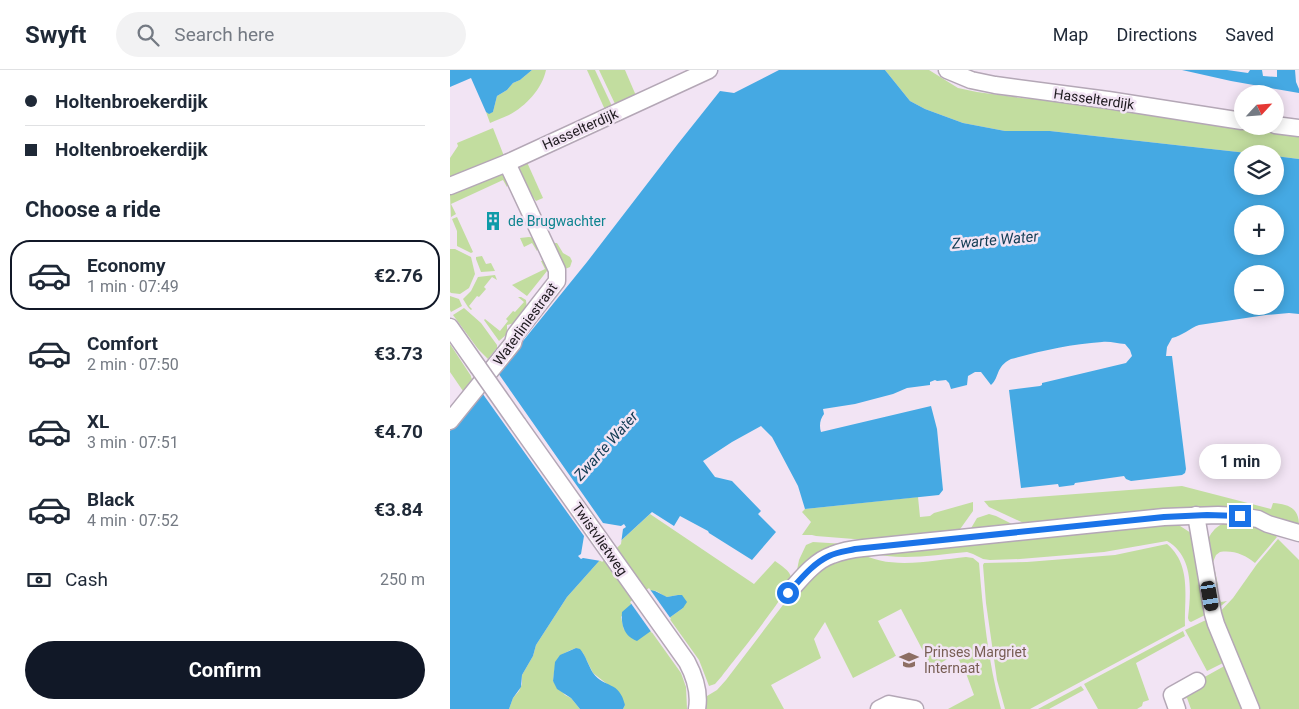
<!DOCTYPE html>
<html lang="en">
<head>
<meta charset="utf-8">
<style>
	body { margin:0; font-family:Roboto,sans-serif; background:#f2f2f3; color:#1f2937; height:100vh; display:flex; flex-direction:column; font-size:19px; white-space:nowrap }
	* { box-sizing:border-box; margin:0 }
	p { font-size:16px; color:#747a83 }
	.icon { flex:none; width:28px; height:28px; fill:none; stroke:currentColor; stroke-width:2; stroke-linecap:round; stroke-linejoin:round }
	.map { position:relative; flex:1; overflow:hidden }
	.panel { display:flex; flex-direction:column; background:#fff; width:450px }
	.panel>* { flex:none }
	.top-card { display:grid; align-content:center; height:110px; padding:0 25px; background:#fff }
	.needle { width:32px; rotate:64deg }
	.buttons { position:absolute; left:784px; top:15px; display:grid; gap:10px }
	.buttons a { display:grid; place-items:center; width:50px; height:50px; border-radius:50%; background:#fff; box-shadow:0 2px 12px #0003; font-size:25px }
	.end { position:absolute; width:22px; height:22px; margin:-11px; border:6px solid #1a73e8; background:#fff; box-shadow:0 0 0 2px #fff }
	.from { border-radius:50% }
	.bubble { position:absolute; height:35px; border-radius:18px; background:#fff; box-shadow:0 2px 12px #0003; font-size:16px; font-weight:700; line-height:35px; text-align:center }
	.car { position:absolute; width:15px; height:30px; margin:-15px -8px; border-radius:6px; box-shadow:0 0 4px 1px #0007; background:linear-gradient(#222 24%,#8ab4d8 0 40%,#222 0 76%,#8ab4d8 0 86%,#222 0) }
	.top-card b { display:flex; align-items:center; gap:18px; height:48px; font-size:19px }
	.top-card b+b { border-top:1px solid #e0e1e3 }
	.top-card i { width:12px; height:12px; background:#1f2937 }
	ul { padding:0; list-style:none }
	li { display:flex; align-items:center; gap:15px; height:70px; margin:0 10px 8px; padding:0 15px; border:2px solid transparent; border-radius:20px }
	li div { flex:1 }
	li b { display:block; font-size:19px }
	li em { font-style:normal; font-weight:700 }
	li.active { border-color:#111827 }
	li>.icon { width:45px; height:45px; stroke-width:1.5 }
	h2 { padding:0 25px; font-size:22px; line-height:60px }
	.pay { display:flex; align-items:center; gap:12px; height:55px; padding:0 25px; font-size:19px }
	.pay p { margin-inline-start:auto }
	.primary-button { display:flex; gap:10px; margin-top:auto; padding:10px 25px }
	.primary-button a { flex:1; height:58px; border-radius:30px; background:#111827; color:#fff; font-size:20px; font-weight:700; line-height:58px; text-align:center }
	header { display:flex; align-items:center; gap:30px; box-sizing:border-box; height:70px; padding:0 25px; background:#fff; border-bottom:1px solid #e0e1e3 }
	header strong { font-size:24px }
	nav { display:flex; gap:28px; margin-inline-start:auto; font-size:18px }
	.search { width:350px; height:45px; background:#f2f2f3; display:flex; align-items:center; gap:12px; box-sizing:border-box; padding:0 18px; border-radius:28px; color:#747a83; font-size:19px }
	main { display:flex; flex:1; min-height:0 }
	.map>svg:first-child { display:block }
</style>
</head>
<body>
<header>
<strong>Swyft</strong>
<div class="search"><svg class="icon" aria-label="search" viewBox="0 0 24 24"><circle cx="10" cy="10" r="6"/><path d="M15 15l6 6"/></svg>Search here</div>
<nav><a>Map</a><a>Directions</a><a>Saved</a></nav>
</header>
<main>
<section class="panel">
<div class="top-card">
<b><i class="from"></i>Holtenbroekerdijk</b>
<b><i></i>Holtenbroekerdijk</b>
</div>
<h2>Choose a ride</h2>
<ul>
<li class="active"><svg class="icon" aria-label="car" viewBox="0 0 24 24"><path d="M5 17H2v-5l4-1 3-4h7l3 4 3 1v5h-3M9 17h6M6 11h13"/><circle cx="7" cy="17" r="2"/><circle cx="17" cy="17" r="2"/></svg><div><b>Economy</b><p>1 min · 07:49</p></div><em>€2.76</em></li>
<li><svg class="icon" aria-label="car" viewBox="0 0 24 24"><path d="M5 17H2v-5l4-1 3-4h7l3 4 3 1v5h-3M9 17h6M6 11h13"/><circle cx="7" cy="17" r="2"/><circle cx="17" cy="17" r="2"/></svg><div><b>Comfort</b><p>2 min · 07:50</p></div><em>€3.73</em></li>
<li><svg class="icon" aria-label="car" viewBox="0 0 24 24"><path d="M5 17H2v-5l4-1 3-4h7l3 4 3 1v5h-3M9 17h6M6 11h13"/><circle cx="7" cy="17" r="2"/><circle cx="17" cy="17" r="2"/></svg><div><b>XL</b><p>3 min · 07:51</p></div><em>€4.70</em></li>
<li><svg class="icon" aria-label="car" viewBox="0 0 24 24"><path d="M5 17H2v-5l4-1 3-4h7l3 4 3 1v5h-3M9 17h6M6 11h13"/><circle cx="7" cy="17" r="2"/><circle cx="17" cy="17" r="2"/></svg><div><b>Black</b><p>4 min · 07:52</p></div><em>€3.84</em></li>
</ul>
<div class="pay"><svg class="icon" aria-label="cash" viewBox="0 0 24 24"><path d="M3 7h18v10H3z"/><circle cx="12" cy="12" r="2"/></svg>Cash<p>250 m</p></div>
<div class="primary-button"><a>Confirm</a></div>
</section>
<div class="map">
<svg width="849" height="639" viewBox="0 0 849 639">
	<rect width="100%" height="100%" fill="#f2e4f4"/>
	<!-- green -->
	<g fill="#c2dd9f">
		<path d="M82,0H96C92,19 76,36 59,45C53,48 46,50 40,53L36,42L38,43L43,42L47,26L57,20L63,13L70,10Z"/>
		<path d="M137,0H145L161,34V37L156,42Z"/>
		<path d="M149,0H175L187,28L166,36Z"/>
		<path d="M435,0H479L508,18L527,22L571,28L620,32L849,63V89L825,86V84H806L600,61H555L513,53L475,39L460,31Z"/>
		<path d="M43,58L54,86L0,112V88L8,76L7,73Z"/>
		<path d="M76,90L93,128L86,131L78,120L68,99V96Z"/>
		<path d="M52,102L59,109L57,117L53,110L1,134L6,144L1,147L0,124Z"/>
		<path d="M7,147L23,182L21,183L7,176V161L2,149Z"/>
		<path d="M79,167L85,168L88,176L87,181L82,173L74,177L70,168Z"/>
		<path d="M102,173H107L113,183L120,187L122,191L120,197L115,199Z"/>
		<path d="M0,179H5L21,187L25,204L19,218L10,224L1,223L0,222Z"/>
		<path d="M32,186L36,194L41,193L45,201L31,202L26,189V187Z"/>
		<path d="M94,190L102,205L97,201L77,226L62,215L95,199L91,191Z"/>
		<path d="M45,205L47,210L42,207L34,217L36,219L29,227L27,226L19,236L22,239L21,240L18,237L13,229L21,221L28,207Z"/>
		<path d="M0,226L9,229L12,236L1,242L0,240Z"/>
		<path d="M68,227H71L76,230L77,240L67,248L65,253L57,255V264L49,271L34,250L35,249L50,261L58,251L56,249L63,241L65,242L74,232Z"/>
		<path d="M14,238L31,253L47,275V279H46L38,289L28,279L3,245Z"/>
		<path d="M0,274L21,306V307L22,309L13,321L0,302Z"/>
		<path d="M732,416L821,439L823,433C838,434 849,438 849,455L816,448L580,456L539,437L534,431Z"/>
		<path d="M468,427L470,447L480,446L484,443L523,432V441L508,462L429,471L366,466L362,465H352L361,452L352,442L355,439Z"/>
		<path d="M200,444L304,514L325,491C330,495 341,501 341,508C341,521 283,591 272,606L265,614L259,616L249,590L219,548L233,538L228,525L217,527C213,526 209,522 206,521C193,518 178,538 171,547L174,560L201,561L231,603L236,617L237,639H173L175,635L157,614L143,603L133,583L126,578C105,586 106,590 103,611L115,625L121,628L130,639H59L63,628L69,621L72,614V605L83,586L86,575L117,527L150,490Z"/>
		<path d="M539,444L546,446L566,456L520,460L527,448Z"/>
		<path d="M788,449L817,458L827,467L805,493C795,485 784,480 770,482L766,485L763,492L768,515L767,525L771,532L777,531L766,540L757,471C765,455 772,453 788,449Z"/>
		<path d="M727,454L741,463L759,543L741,552L739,551L738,548C741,522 744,486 717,471L654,482L570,489L540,490L533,489L523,484L517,482C484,485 452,491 419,483Z"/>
		<path d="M828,469L849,490V639H805L767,545L783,528L807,494Z"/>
		<path d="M363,472L395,474L349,501L347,500L349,490L356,475Z"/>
		<path d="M717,474C742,495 734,528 735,556L580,639H555L547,610L536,533L533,495L534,493L577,492L665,485Z"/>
		<path d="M409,482C438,501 484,490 516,487L523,488L529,493C533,542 538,592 551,639H498L524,625L517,606L506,584L482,598L451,539L428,551L446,586L403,608L375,552L364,569L371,588L321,615L334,639H255L257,626L267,620L276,610L339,527L371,497Z"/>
		<path d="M758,549L777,591L757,601L735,560Z"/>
		<path d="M733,561L735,566L686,593L699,630L693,632L692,636L687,639H648L634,614Z"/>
		<path d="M778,594L796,639H741L737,628L728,631L751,609Z"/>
		<path d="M631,616L634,620L599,639H588Z"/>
	</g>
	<!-- water -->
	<g fill="#45a9e3" fill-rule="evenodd">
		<path d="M0,0H82L70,10L63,13L57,20L47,26L43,42L39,44L36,42L21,8L0,17Z"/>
		<path d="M329,0H435L460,31L475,39L513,53L555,61H600L806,84H792V116H825V86L849,89V244L839,243L816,245L749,255C740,258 732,266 722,268L717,277L716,286H722L736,399L735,403L732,405L681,411L676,409L674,406L625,413L624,415L609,417L608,414L571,418L559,320L590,316L592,315V313L676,293L682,286L680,280L675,274C667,274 661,271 652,272C621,274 591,281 561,289C545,297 550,307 541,315L531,302H525L518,306L517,315L501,319L499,313L496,310L487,311L485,310L480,312V315L457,318L443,324L405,334L373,339L374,344C370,349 369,356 371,362L481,336L487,359L493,420L489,425L355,439L348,416L322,367L311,356L282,372L253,391L265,407L282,411L311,441L308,444L326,462L302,490L259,463L258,461L230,446L224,456L202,442L150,490L117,527L86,575L83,586L72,605L71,617L63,628L59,639H0V361L137,192L227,75L270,21L284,23ZM792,144H825V176H792ZM792,204H825V236H792Z"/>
		<path d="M732,0H777L798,3L800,0H812L813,6L827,7V0H845L846,12L849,19V23L781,11Z"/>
		<path d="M200,520L205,521L217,527L228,525H232L237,532L233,538L187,571C174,566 171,555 172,542L195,522Z"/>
		<path d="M126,578L130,579C136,586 138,595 143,603C155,619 169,610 175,635L173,639H130L121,628L107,619L103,611L105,592L110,585Z"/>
	</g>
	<!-- pier -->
	<g fill="#f2e4f4">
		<path d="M46,300L153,453L171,456L174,454L176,457L173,459L171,474L152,492L151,491L133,488L131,489L128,486L131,484L134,466L30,320Z"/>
		<path d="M199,518L221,549L202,563L180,532Z"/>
	</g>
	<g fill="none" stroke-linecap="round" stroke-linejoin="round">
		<!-- minor casing -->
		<g stroke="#b4a7b6" stroke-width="19">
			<g id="minor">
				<path d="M497,0L521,10L545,15L658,30L792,51"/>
				<path d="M825,55L849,58"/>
				<path d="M0,116L57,93L259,0"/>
				<path d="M0,257L28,297"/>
				<path d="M0,351L63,273L65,265L107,211V200L57,93"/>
				<path d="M68,354L237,592C245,607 250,622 247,639"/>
				<path d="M746,445L763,544L766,554L801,639"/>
				<path d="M338,523C350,510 364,491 382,485C392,481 403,479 413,478L714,447L768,445L790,446L808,449L818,454L849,463"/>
				<path d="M429,639L439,634L465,639"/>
				<path d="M727,639L722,625L747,611"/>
			</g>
		</g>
		<!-- minor -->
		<use href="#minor" stroke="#fff" stroke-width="16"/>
		<!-- minor-bridge casing -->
		<g stroke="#b4a7b6" stroke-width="19" stroke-linecap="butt">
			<path id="minor-bridge" d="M28,297L68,354"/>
		</g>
		<!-- minor-bridge -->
		<use href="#minor-bridge" stroke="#fff" stroke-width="16"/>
	</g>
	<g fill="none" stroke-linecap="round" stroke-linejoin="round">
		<!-- route -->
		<path stroke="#1a73e8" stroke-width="6" d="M338,523C350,510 362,494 379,486C387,482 397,481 405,479L714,447L757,445L790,446"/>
	</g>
	<!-- icons -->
	<defs>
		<g id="building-bare" transform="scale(1.5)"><path d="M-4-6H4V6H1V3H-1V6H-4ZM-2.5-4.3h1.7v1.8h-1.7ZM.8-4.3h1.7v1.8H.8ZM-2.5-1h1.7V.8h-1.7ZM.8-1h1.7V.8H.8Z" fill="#0f9aa8" stroke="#f2e4f4" stroke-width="2.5" paint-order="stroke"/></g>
		<g id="school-bare" transform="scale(1.5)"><path d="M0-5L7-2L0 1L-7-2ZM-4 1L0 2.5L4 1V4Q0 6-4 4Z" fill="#8d6e63" stroke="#f2e4f4" stroke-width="2.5" paint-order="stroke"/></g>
	</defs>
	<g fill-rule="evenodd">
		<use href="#building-bare" x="43" y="151"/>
		<use href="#school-bare" x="459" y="590"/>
	</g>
	<g text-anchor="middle" stroke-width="5" stroke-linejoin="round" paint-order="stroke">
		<!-- street labels -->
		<g font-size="14" fill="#1d191e" stroke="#f2e4f4">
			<text transform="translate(644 29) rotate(8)" y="5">Hasselterdijk</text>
			<text transform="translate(130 59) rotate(-24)" y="5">Hasselterdijk</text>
			<text transform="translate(75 254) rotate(-54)" y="5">Waterliniestraat</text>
			<text transform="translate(150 469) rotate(55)" y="5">Twistvlietweg</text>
		</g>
		<!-- culture labels -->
		<g font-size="14" fill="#0d838f" stroke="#f2e4f4" text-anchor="start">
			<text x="58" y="156">de Brugwachter</text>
		</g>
		<!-- education labels -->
		<g font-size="14" fill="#785e54" stroke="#f2e4f4" text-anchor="start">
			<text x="474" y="587">Prinses Margriet<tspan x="474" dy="16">Internaat</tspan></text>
		</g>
		<!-- water labels -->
		<g font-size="15" font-style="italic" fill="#113b53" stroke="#f2e4f4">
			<text transform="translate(545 170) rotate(-5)" y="5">Zwarte Water</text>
			<text transform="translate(156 376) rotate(-48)" y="5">Zwarte Water</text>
		</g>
	</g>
</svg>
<div class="buttons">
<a><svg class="needle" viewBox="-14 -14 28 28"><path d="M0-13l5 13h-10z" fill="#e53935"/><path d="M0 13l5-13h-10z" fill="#747a83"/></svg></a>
<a><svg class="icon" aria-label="layers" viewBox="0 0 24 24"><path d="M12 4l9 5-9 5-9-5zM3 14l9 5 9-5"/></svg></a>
<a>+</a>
<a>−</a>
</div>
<i class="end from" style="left:338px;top:523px"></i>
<i class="end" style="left:790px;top:446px"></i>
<div class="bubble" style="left:749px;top:374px;width:82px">1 min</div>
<i class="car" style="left:760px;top:526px;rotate:170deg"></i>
</div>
</main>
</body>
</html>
